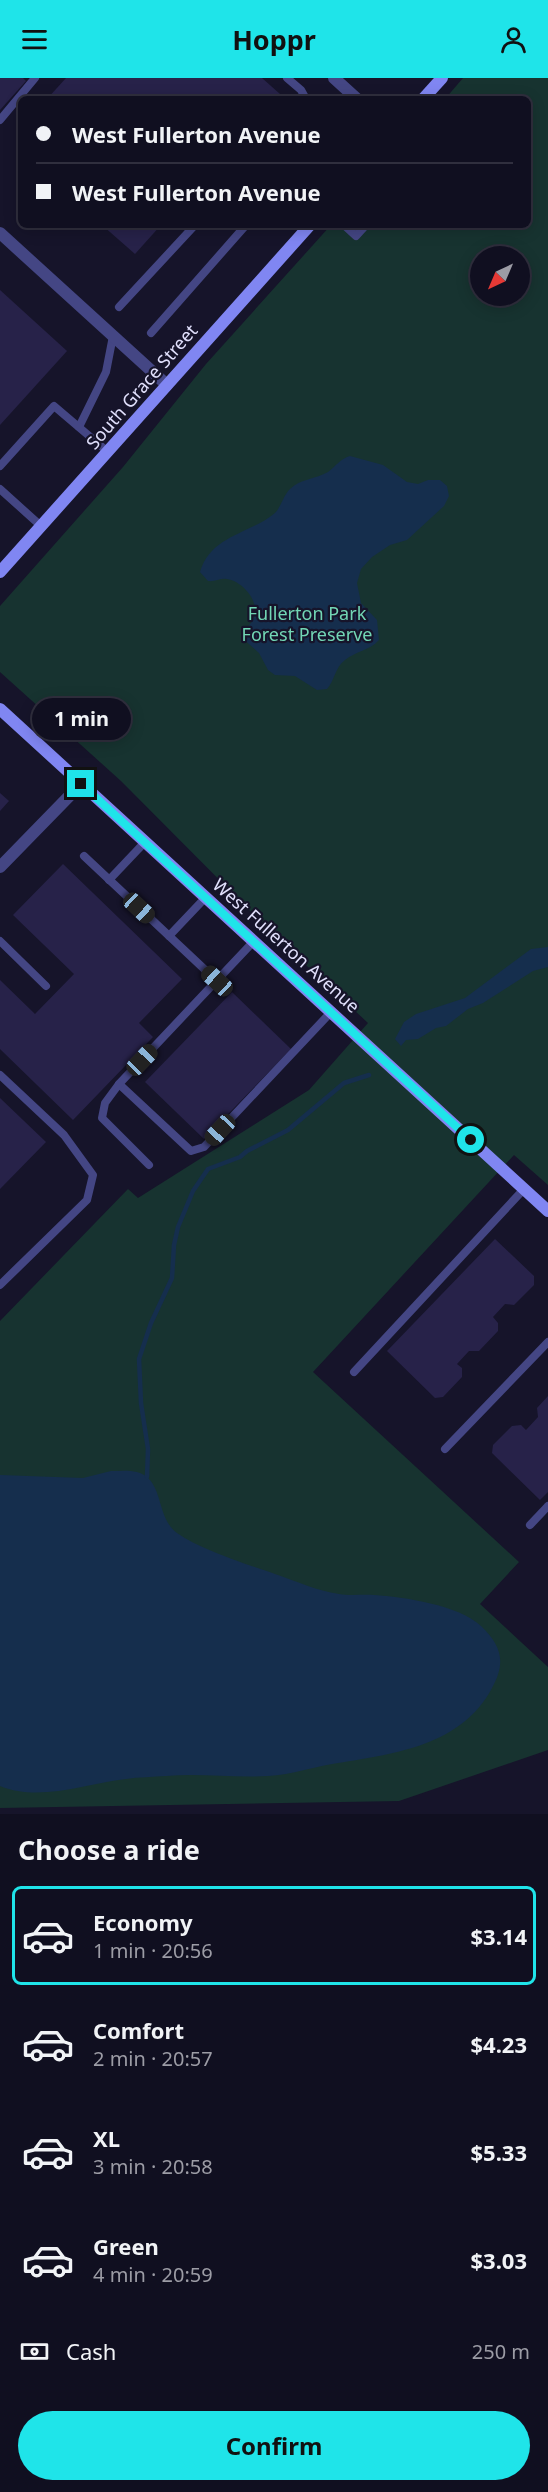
<!DOCTYPE html>
<html lang="en">
<head>
<meta charset="utf-8">
<style>
	body { margin:0; font-family:"Noto Sans",sans-serif; background:#1e1d2d; color:#f1f3f6; height:100vh; display:flex; flex-direction:column; font-size:22px; white-space:nowrap }
	* { box-sizing:border-box; margin:0 }
	p { font-size:20px; color:#9c9ca5 }
	.icon { flex:none; width:33px; height:33px; fill:none; stroke:currentColor; stroke-width:2; stroke-linecap:round; stroke-linejoin:round }
	.map { position:relative; height:1736px; overflow:hidden }
	.details { display:flex; flex-direction:column; background:#100f20; flex:1 }
	.details>* { flex:none }
	.banner { position:absolute; left:18px; top:18px; width:513px; height:132px; border-radius:9px; box-shadow:0 3px 15px #0003,0 0 0 2px #302f3e; display:grid; align-content:center; height:132px; padding:0 18px; background:#100f20 }
	.needle { width:39px; rotate:224deg }
	.fabs { position:absolute; left:470px; top:168px; display:grid; gap:12px }
	.fabs a { display:grid; place-items:center; width:60px; height:60px; border-radius:50%; background:#100f20; box-shadow:0 3px 15px #0003,0 0 0 2px #302f3e; font-size:30px }
	.end { position:absolute; width:27px; height:27px; margin:-14px; border:8px solid #1fe4e9; background:#111; box-shadow:0 0 0 3px #111 }
	.from { border-radius:50% }
	.bubble { position:absolute; height:42px; border-radius:21px; background:#100f20; box-shadow:0 3px 15px #0003,0 0 0 2px #302f3e; font-size:20px; font-weight:700; line-height:42px; text-align:center }
	.car { position:absolute; width:18px; height:36px; margin:-18px -9px; border-radius:8px; box-shadow:0 0 4px 2px #0007; background:linear-gradient(#222 24%,#8ab4d8 0 40%,#222 0 76%,#8ab4d8 0 86%,#222 0) }
	.banner b { display:flex; align-items:center; gap:21px; height:57px; font-size:22px }
	.banner b+b { border-top:2px solid #302f3e }
	.banner i { width:15px; height:15px; background:#f1f3f6 }
	ul { padding:0; list-style:none }
	li { display:flex; align-items:center; gap:18px; height:99px; margin:0 12px 9px; padding:0 6px; border:3px solid transparent; border-radius:9px }
	li div { flex:1 }
	li b { display:block; font-size:22px }
	li em { font-style:normal; font-weight:700 }
	li.current { border-color:#1fe4e9 }
	li>.icon { width:54px; height:54px; stroke-width:1.5 }
	h2 { padding:0 18px; font-size:27px; line-height:72px }
	.pay { display:flex; align-items:center; gap:15px; height:66px; padding:0 18px; font-size:22px }
	.pay p { margin-inline-start:auto }
	.cta { display:flex; gap:12px; margin-top:auto; padding:12px 18px }
	.cta a { flex:1; height:69px; border-radius:36px; background:#1fe4e9; color:#111; font-size:24px; font-weight:700; line-height:69px; text-align:center }
	header { display:flex; justify-content:space-between; align-items:center; height:78px; padding:0 18px; background:#1fe4e9; color:#111; font-size:27px; font-weight:700 }
	.map>svg:first-child { display:block }
</style>
</head>
<body>
<header><svg class="icon" aria-label="menu" viewBox="0 0 24 24"><path d="M4 6h16M4 12h16M4 18h16"/></svg>Hoppr<svg class="icon" aria-label="person" viewBox="0 0 24 24"><circle cx="12" cy="8" r="4"/><path d="M4 21q1-7 8-7t8 7"/></svg></header>
<div class="map">
<svg width="548" height="1736" viewBox="0 0 548 1736">
	<rect width="100%" height="100%" fill="#16142a"/>
	<!-- green -->
	<path fill="#173330" fill-rule="evenodd" d="M463,0H548V1107L514,1077L313,1294L519,1484L480,1526L548,1589V1672L399,1723L0,1730V1243L128,1111L138,1120L309,1012L368,945L277,860L121,703L0,594V528L123,389L206,286L331,147H528V21H445ZM480,178H519V218H480Z"/>
	<!-- water -->
	<g fill="#152e4d">
		<path d="M350,378L383,387L407,404L418,406L428,402H440L447,408L449,418L444,428L407,462L390,467L372,479L361,491L357,505L361,525L377,542L379,562C369,573 356,573 345,582C335,589 335,602 327,611L317,612L295,598L275,597L268,592L259,575L241,559C243,550 252,547 254,539C260,523 242,503 227,501C220,500 215,504 208,503L200,494C211,457 250,456 275,435C281,429 283,418 290,411C300,401 316,401 328,394C336,388 340,381 350,378Z"/>
		<path d="M548,869V889L533,893L483,925L468,931L446,948L436,950L418,961L406,962L401,968L395,961L404,944L416,936L465,920L531,871Z"/>
		<path d="M111,1393C119,1393 129,1392 137,1394C165,1402 155,1439 177,1455C199,1471 249,1487 275,1496C296,1503 317,1513 339,1516C350,1518 363,1516 374,1517C404,1519 459,1527 481,1548C502,1568 506,1585 492,1610C462,1667 395,1676 338,1685C315,1688 292,1697 268,1698C234,1700 200,1695 166,1698C153,1699 139,1699 126,1701C85,1706 39,1724 0,1708V1397L83,1400Z"/>
	</g>
	<g fill="none" stroke-linecap="round" stroke-linejoin="round">
		<!-- stream -->
		<path stroke="#152e4d" stroke-width="4.5" d="M147,1399L148,1371L141,1325L139,1281L151,1245L172,1200L174,1167L178,1149L193,1113L208,1091L240,1079L247,1073L288,1052L344,1005L369,997"/>
	</g>
	<!-- building -->
	<g fill="#272249">
		<path d="M0,0H23L26,3L0,32Z"/>
		<path d="M66,0H262L280,16L275,21H47Z"/>
		<path d="M102,147H161L135,176Z"/>
		<path d="M0,212L67,273L0,347Z"/>
		<path d="M0,715L9,723L0,733Z"/>
		<path d="M63,786L182,901L139,945L153,959L73,1042L0,971V902L35,936L74,896L13,837Z"/>
		<path d="M232,914L291,971L204,1061L145,1004Z"/>
		<path d="M0,1020L46,1064L0,1111Z"/>
		<path d="M495,1161L534,1198V1207L514,1227L505,1226L493,1239L498,1245V1253L479,1273H469L457,1286L462,1290V1299L443,1319L435,1320L387,1273Z"/>
		<path d="M548,1318V1414L540,1422L492,1375L493,1367L512,1348L521,1347L526,1352L538,1339L537,1330Z"/>
	</g>
	<g fill="none" stroke-linecap="round" stroke-linejoin="round">
		<!-- lane -->
		<g stroke="#444684" stroke-width="8">
			<path d="M287,0L301,12L306,21"/>
			<path d="M0,42L35,0"/>
			<path d="M344,147L356,158L366,147"/>
			<path d="M119,229L195,147"/>
			<path d="M151,255L246,147"/>
			<path d="M79,349L106,294L113,258"/>
			<path d="M0,388L54,328L108,374"/>
			<path d="M0,411L41,448"/>
			<path d="M84,778L217,903"/>
			<path d="M109,802L145,764"/>
			<path d="M169,858L206,819"/>
			<path d="M0,863L46,908"/>
			<path d="M0,997L64,1057L93,1097L87,1122L0,1207"/>
			<path d="M119,1006L191,1073L204,1069L332,933"/>
			<path d="M149,1087L102,1040L105,1025L119,1006L254,863"/>
			<path d="M354,1294L524,1111"/>
			<path d="M445,1371L548,1264"/>
			<path d="M530,1447L548,1428"/>
		</g>
		<!-- street -->
		<g stroke="#444684" stroke-width="12">
			<path d="M334,0L357,21"/>
			<path d="M0,155L167,307"/>
			<path d="M0,789L81,706"/>
		</g>
		<!-- secondary -->
		<g stroke="#8086f2" stroke-width="12">
			<path d="M423,21L442,0"/>
			<path d="M0,494L310,147"/>
			<path d="M0,631L548,1133"/>
		</g>
	</g>
	<g fill="none" stroke-linecap="round" stroke-linejoin="round">
		<!-- route -->
		<path stroke="#1fe4e9" stroke-width="8" d="M81,706L471,1062"/>
	</g>
	<g text-anchor="middle" stroke-width="4.5" stroke-linejoin="round" paint-order="stroke">
		<!-- street labels -->
		<g font-size="18" fill="#e1e0fc" stroke="#16142a">
			<text transform="translate(142 309) rotate(-49)" y="6">South Grace Street</text>
			<text transform="translate(286 868) rotate(42)" y="6">West Fullerton Avenue</text>
		</g>
		<!-- park labels -->
		<g font-size="18" fill="#72d6b5" stroke="#16142a">
			<text x="307" y="542">Fullerton Park<tspan x="307" dy="21">Forest Preserve</tspan></text>
		</g>
	</g>
</svg>
<div class="fabs">
<a><svg class="needle" viewBox="-14 -14 28 28"><path d="M0-13l5 13h-10z" fill="#e53935"/><path d="M0 13l5-13h-10z" fill="#9c9ca5"/></svg></a>
</div>
<i class="end from" style="left:471px;top:1062px"></i>
<i class="end" style="left:81px;top:706px"></i>
<div class="bubble" style="left:32px;top:620px;width:99px">1 min</div>
<i class="car" style="left:139px;top:830px;rotate:133deg"></i>
<i class="car" style="left:217px;top:903px;rotate:313deg"></i>
<i class="car" style="left:142px;top:982px;rotate:44deg"></i>
<i class="car" style="left:220px;top:1052px;rotate:223deg"></i>
<div class="banner">
<b><i class="from"></i>West Fullerton Avenue</b>
<b><i></i>West Fullerton Avenue</b>
</div>
</div>
<section class="details">
<h2>Choose a ride</h2>
<ul>
<li class="current"><svg class="icon" aria-label="car" viewBox="0 0 24 24"><path d="M5 17H2v-5l4-1 3-4h7l3 4 3 1v5h-3M9 17h6M6 11h13"/><circle cx="7" cy="17" r="2"/><circle cx="17" cy="17" r="2"/></svg><div><b>Economy</b><p>1 min · 20:56</p></div><em>$3.14</em></li>
<li><svg class="icon" aria-label="car" viewBox="0 0 24 24"><path d="M5 17H2v-5l4-1 3-4h7l3 4 3 1v5h-3M9 17h6M6 11h13"/><circle cx="7" cy="17" r="2"/><circle cx="17" cy="17" r="2"/></svg><div><b>Comfort</b><p>2 min · 20:57</p></div><em>$4.23</em></li>
<li><svg class="icon" aria-label="car" viewBox="0 0 24 24"><path d="M5 17H2v-5l4-1 3-4h7l3 4 3 1v5h-3M9 17h6M6 11h13"/><circle cx="7" cy="17" r="2"/><circle cx="17" cy="17" r="2"/></svg><div><b>XL</b><p>3 min · 20:58</p></div><em>$5.33</em></li>
<li><svg class="icon" aria-label="car" viewBox="0 0 24 24"><path d="M5 17H2v-5l4-1 3-4h7l3 4 3 1v5h-3M9 17h6M6 11h13"/><circle cx="7" cy="17" r="2"/><circle cx="17" cy="17" r="2"/></svg><div><b>Green</b><p>4 min · 20:59</p></div><em>$3.03</em></li>
</ul>
<div class="pay"><svg class="icon" aria-label="cash" viewBox="0 0 24 24"><path d="M3 7h18v10H3z"/><circle cx="12" cy="12" r="2"/></svg>Cash<p>250 m</p></div>
<div class="cta"><a>Confirm</a></div>
</section>
</body>
</html>
